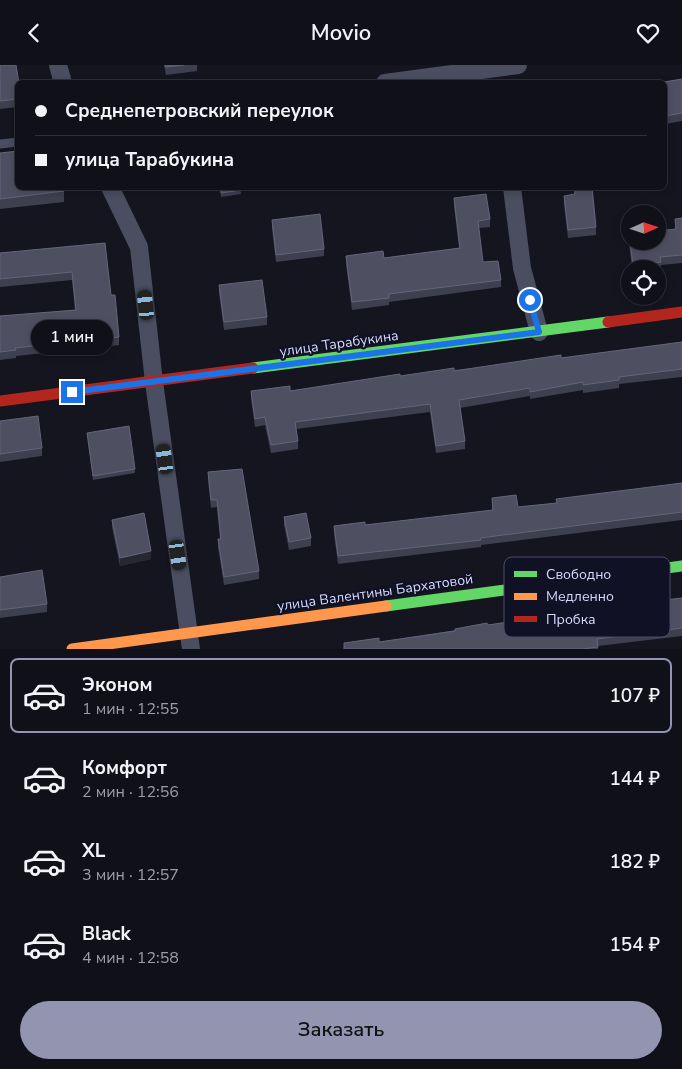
<!DOCTYPE html>
<html lang="ru">
<head>
<meta charset="utf-8">
<style>
	body { margin:0; font-family:"Nunito Sans",sans-serif; background:#191921; color:#f1f3f6; height:100vh; display:flex; flex-direction:column; font-size:19px; white-space:nowrap }
	* { box-sizing:border-box; margin:0 }
	p { font-size:16px; color:#9c9da2 }
	.icon { flex:none; width:28px; height:28px; fill:none; stroke:currentColor; stroke-width:2; stroke-linecap:round; stroke-linejoin:round }
	.map { position:relative; height:584px; overflow:hidden }
	.details { display:flex; flex-direction:column; background:#101018; flex:1 }
	.details>* { flex:none }
	.guide { position:absolute; left:15px; top:15px; width:652px; height:110px; border-radius:8px; box-shadow:0 2px 8px #0003,0 0 0 1px #303037; display:grid; align-content:center; height:110px; padding:0 20px; background:#101018 }
	.needle { width:32px; rotate:87deg }
	.tools { position:absolute; left:621px; top:140px; display:grid; gap:10px }
	.tools a { display:grid; place-items:center; width:45px; height:45px; border-radius:50%; background:#101018; box-shadow:0 2px 8px #0003,0 0 0 1px #303037; font-size:25px }
	.end { position:absolute; width:22px; height:22px; margin:-11px; border:6px solid #1a73e8; background:#fff; box-shadow:0 0 0 2px #fff }
	.from { border-radius:50% }
	.bubble { position:absolute; height:35px; border-radius:18px; background:#101018; box-shadow:0 2px 8px #0003,0 0 0 1px #303037; font-size:16px; font-weight:600; line-height:35px; text-align:center }
	.car { position:absolute; width:15px; height:30px; margin:-15px -8px; border-radius:6px; box-shadow:0 0 4px 1px #0007; background:linear-gradient(#222 24%,#8ab4d8 0 40%,#222 0 76%,#8ab4d8 0 86%,#222 0) }
	.guide b { display:flex; align-items:center; gap:18px; height:48px; font-size:19px }
	.guide b+b { border-top:1px solid #303037 }
	.guide i { width:12px; height:12px; background:#f1f3f6 }
	ul { padding:9px 0 0; list-style:none }
	li { display:flex; align-items:center; gap:15px; height:75px; margin:0 10px 8px; padding:0 10px; border:2px solid transparent; border-radius:8px }
	li div { flex:1 }
	li b { display:block; font-size:19px }
	li em { font-style:normal; font-weight:600 }
	li.current { border-color:#9294b0 }
	li>.icon { width:45px; height:45px; stroke-width:1.5 }
	.cta { display:flex; gap:10px; margin-top:auto; padding:10px 20px }
	.cta a { flex:1; height:58px; border-radius:30px; background:#9294b0; color:#111; font-size:20px; font-weight:600; line-height:58px; text-align:center }
	header { display:flex; justify-content:space-between; align-items:center; height:65px; padding:0 20px; background:#101018; font-size:22px; font-weight:600 }
	.map>svg:first-child { display:block }
</style>
</head>
<body>
<header><svg class="icon" aria-label="back" viewBox="0 0 24 24"><path d="M15 5l-7 7 7 7"/></svg>Movio<svg class="icon" aria-label="heart" viewBox="0 0 24 24"><path d="M12 20l-8-8c-3-5 5-10 8-4 3-6 11-1 8 4z"/></svg></header>
<div class="map">
<svg width="682" height="584" viewBox="0 0 682 584">
	<rect width="100%" height="100%" fill="#151520"/>
	<g fill="none" stroke-linecap="round" stroke-linejoin="round">
		<!-- lane -->
		<path stroke="#4b4e60" stroke-width="9" d="M0,79L18,77"/>
		<!-- street -->
		<g stroke="#4b4e60" stroke-width="18">
			<path d="M58,0L63,18"/>
			<path d="M385,18L518,0"/>
			<path d="M110,122L139,182L154,317L191,584"/>
			<path d="M512,122L522,203L539,267"/>
		</g>
		<!-- fast -->
		<g stroke="#63d668" stroke-width="11">
			<path d="M253,303L608,257"/>
			<path d="M386,541L682,501"/>
		</g>
		<!-- slow -->
		<path stroke="#ff974d" stroke-width="11" d="M72,584L386,541"/>
		<!-- jam -->
		<g stroke="#b3261e" stroke-width="11">
			<path d="M608,257L682,247"/>
			<path d="M0,336L253,303"/>
		</g>
	</g>
	<!-- wall -->
	<g fill="#3e3f4f">
		<path d="M0,0L18,18V42L0,44Z"/>
		<path d="M164,0H197V6L166,10Z"/>
		<path d="M682,14V56L665,59V18Z"/>
		<path d="M0,88L64,126V137L0,144Z"/>
		<path d="M220,122H240L241,129L221,132Z"/>
		<path d="M574,122H592L596,162V170L568,173L564,139V131L574,130Z"/>
		<path d="M454,133L490,154V162L479,163L483,197L501,215V222L389,237V240L352,245L346,199V191L384,193L459,183L454,141Z"/>
		<path d="M682,153V198L661,200V205H658V204H632L629,177V169L675,164V154Z"/>
		<path d="M272,155L324,184V191L276,197L272,163Z"/>
		<path d="M105,178L111,230L119,272V280L16,291V293L0,295V251L75,245L72,215L0,222V188Z"/>
		<path d="M219,220L267,252V260L224,265L219,228Z"/>
		<path d="M682,277V312L619,319V323L583,328V325L530,334V331L460,343L465,376V384L436,388L430,347L296,364L298,376V384L271,388L265,360L255,362L251,334V326H290L400,311L561,293Z"/>
		<path d="M0,356L42,383V391L0,397Z"/>
		<path d="M87,368L135,404V408L93,415Z"/>
		<path d="M208,407L259,506V514L224,520L218,482V474H220L217,442L211,443L208,415Z"/>
		<path d="M682,418V455L481,480V482L338,499L334,469V461L365,460L492,445V433L518,442L556,438V434Z"/>
		<path d="M284,452L311,473V481L289,485L284,460Z"/>
		<path d="M112,455L151,494L120,501L112,462Z"/>
		<path d="M0,512L47,539V547L0,553Z"/>
		<path d="M682,533V571L598,581V584H344V578L379,577L488,560Z"/>
	</g>
	<!-- shaded-wall -->
	<path fill="#272734" d="M151,486V494L120,501V493Z"/>
	<!-- building -->
	<g fill="#4f4f62" stroke="#64657a">
		<path d="M0,0H16L19,18H18V34L0,36Z"/>
		<path d="M165,0H184L166,2Z"/>
		<path d="M682,14V48L665,51V18H658Z"/>
		<path d="M18,86V122H63L64,126L0,134V88Z"/>
		<path d="M220,122H240L241,125L221,128Z"/>
		<path d="M574,122H592L596,162L568,165L564,131L575,129Z"/>
		<path d="M486,129L490,154L478,156L483,197L498,196L501,215L389,229V233L352,237L346,191L383,186L384,193L460,183L454,133Z"/>
		<path d="M320,149L324,184L276,190L272,155Z"/>
		<path d="M682,153V190L660,192L661,197L633,200L629,169H630V176H658V166L676,164L675,154Z"/>
		<path d="M105,178L111,230H115L119,272L15,283L16,285L0,287V251L76,245L72,207L0,214V188Z"/>
		<path d="M262,215L267,252L224,257L219,220Z"/>
		<path d="M682,277V304L619,312V315L583,320V317L530,327V323L459,335L465,376L436,381L430,339L295,357L298,376L271,380L265,352L255,354L251,326L290,321V326L400,309V311L454,303V306L561,290V293Z"/>
		<path d="M38,351L42,383L0,389V356Z"/>
		<path d="M129,361L135,404L93,411L87,368Z"/>
		<path d="M242,404L259,506L224,512L218,474H221L217,435H211L208,407Z"/>
		<path d="M682,418V447L480,473L481,475L338,491L334,461L365,457V460L493,445L492,433L516,430L518,442L557,438L556,434Z"/>
		<path d="M144,448L151,486L120,493L112,455Z"/>
		<path d="M306,448L311,473L289,477L284,452Z"/>
		<path d="M42,505L47,539L0,545V512Z"/>
		<path d="M682,533V563L597,574L598,582L582,584H344V578L379,573V577L455,566V564L487,558L488,560L620,540Z"/>
	</g>
	<g fill="none" stroke-linecap="round" stroke-linejoin="round">
		<!-- route -->
		<path stroke="#1a73e8" stroke-width="6" d="M72,327L539,267L530,235"/>
	</g>
	<g text-anchor="middle" stroke-width="4.5" stroke-linejoin="round" paint-order="stroke">
		<!-- street labels -->
		<g font-size="14" fill="#d6d9fd" stroke="#101125">
			<text transform="translate(339 278) rotate(-8)" y="5">улица Тарабукина</text>
			<text transform="translate(375 527) rotate(-8)" y="5">улица Валентины Бархатовой</text>
		</g>
	</g>
	<!-- legend -->
	<rect x="504" y="492" width="166" height="80" rx="8" fill="#101125" stroke="#4b4d66" stroke-width="1"/>
	<rect x="514" y="506" width="23" height="6" fill="#63d668"/>
	<rect x="514" y="528" width="23" height="7" fill="#ff974d"/>
	<rect x="514" y="551" width="23" height="6" fill="#b3261e"/>
	<g font-size="14" fill="#d6d9fd">
		<text x="546" y="514">Свободно</text>
		<text x="546" y="536">Медленно</text>
		<text x="546" y="559">Пробка</text>
	</g>
</svg>
<div class="tools">
<a><svg class="needle" viewBox="-14 -14 28 28"><path d="M0-13l5 13h-10z" fill="#e53935"/><path d="M0 13l5-13h-10z" fill="#9c9da2"/></svg></a>
<a><svg class="icon" aria-label="locate" viewBox="0 0 24 24"><circle cx="12" cy="12" r="6"/><path d="M12 2v4M12 18v4M2 12h4M18 12h4"/></svg></a>
</div>
<i class="end from" style="left:530px;top:235px"></i>
<i class="end" style="left:72px;top:327px"></i>
<div class="bubble" style="left:31px;top:255px;width:82px">1 мин</div>
<i class="car" style="left:146px;top:240px;rotate:354deg"></i>
<i class="car" style="left:165px;top:394px;rotate:352deg"></i>
<i class="car" style="left:178px;top:490px;rotate:172deg"></i>
<div class="guide">
<b><i class="from"></i>Среднепетровский переулок</b>
<b><i></i>улица Тарабукина</b>
</div>
</div>
<section class="details">
<ul>
<li class="current"><svg class="icon" aria-label="car" viewBox="0 0 24 24"><path d="M5 17H2v-5l4-1 3-4h7l3 4 3 1v5h-3M9 17h6M6 11h13"/><circle cx="7" cy="17" r="2"/><circle cx="17" cy="17" r="2"/></svg><div><b>Эконом</b><p>1 мин · 12:55</p></div><em>107 ₽</em></li>
<li><svg class="icon" aria-label="car" viewBox="0 0 24 24"><path d="M5 17H2v-5l4-1 3-4h7l3 4 3 1v5h-3M9 17h6M6 11h13"/><circle cx="7" cy="17" r="2"/><circle cx="17" cy="17" r="2"/></svg><div><b>Комфорт</b><p>2 мин · 12:56</p></div><em>144 ₽</em></li>
<li><svg class="icon" aria-label="car" viewBox="0 0 24 24"><path d="M5 17H2v-5l4-1 3-4h7l3 4 3 1v5h-3M9 17h6M6 11h13"/><circle cx="7" cy="17" r="2"/><circle cx="17" cy="17" r="2"/></svg><div><b>XL</b><p>3 мин · 12:57</p></div><em>182 ₽</em></li>
<li><svg class="icon" aria-label="car" viewBox="0 0 24 24"><path d="M5 17H2v-5l4-1 3-4h7l3 4 3 1v5h-3M9 17h6M6 11h13"/><circle cx="7" cy="17" r="2"/><circle cx="17" cy="17" r="2"/></svg><div><b>Black</b><p>4 мин · 12:58</p></div><em>154 ₽</em></li>
</ul>
<div class="cta"><a>Заказать</a></div>
</section>
</body>
</html>
